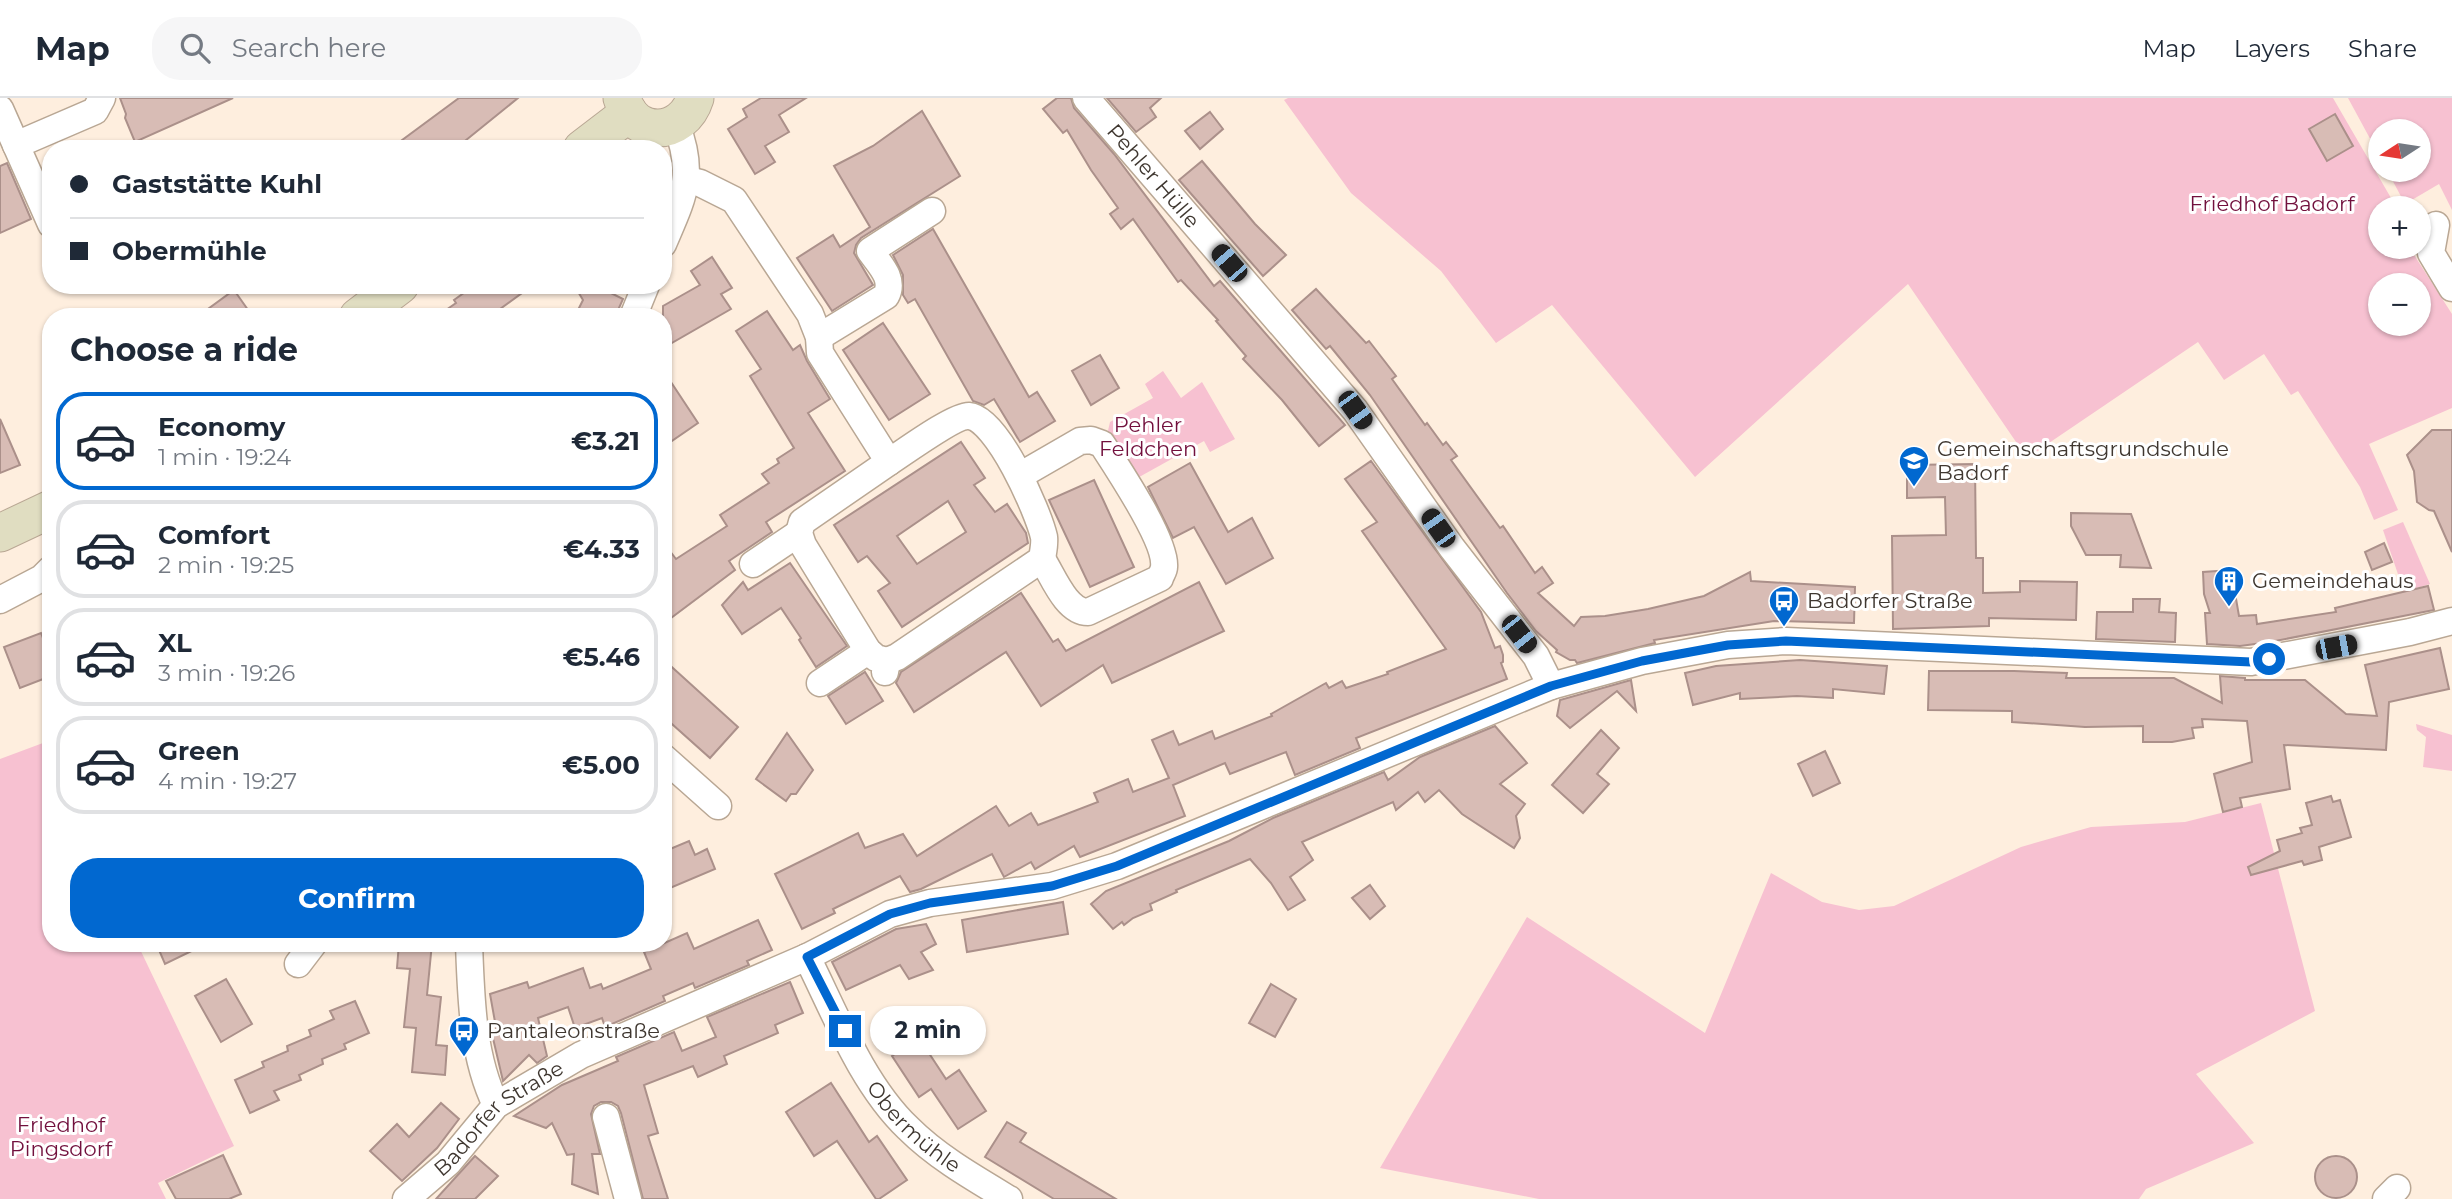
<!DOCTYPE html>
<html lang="en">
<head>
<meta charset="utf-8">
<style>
	body { margin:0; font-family:Montserrat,sans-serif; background:#f6f6f7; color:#1f2937; height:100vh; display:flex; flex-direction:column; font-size:26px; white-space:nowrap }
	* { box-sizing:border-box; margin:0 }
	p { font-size:23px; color:#747a83 }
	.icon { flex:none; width:38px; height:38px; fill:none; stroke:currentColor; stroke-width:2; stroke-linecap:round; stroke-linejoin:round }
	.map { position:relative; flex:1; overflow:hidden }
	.side { position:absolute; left:42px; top:210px; width:630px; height:644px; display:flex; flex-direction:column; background:#fff; border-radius:28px; box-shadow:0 2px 5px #0004 }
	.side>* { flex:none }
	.banner { position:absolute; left:42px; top:42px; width:630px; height:154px; border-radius:28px; box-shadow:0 2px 5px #0004; display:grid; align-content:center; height:154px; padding:0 28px; background:#fff }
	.needle { width:46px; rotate:258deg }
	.controls { position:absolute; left:2368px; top:21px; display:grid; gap:14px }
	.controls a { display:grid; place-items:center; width:63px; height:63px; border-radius:50%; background:#fff; box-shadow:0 2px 5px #0004; font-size:35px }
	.end { position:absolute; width:32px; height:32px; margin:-16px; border:9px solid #0168d0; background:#fff; box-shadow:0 0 0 4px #fff }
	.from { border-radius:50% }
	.bubble { position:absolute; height:49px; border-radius:24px; background:#fff; box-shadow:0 2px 5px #0004; font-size:23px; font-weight:700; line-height:49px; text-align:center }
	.car { position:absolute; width:21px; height:42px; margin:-21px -10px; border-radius:9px; box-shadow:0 0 5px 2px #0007; background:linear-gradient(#222 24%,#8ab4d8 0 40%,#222 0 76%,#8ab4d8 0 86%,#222 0) }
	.banner b { display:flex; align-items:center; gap:24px; height:66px; font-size:26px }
	.banner b+b { border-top:2px solid #e0e1e3 }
	.banner i { width:18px; height:18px; background:#1f2937 }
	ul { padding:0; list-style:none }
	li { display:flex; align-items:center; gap:21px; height:98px; margin:0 14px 10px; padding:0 14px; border:4px solid #e0e1e3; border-radius:28px }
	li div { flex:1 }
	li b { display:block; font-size:26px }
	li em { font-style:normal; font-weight:700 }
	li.current { border-color:#0168d0 }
	li>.icon { width:63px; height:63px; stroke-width:1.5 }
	h2 { padding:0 28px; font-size:32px; line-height:84px }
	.primary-button { display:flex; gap:14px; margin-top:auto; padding:14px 28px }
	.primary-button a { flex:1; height:80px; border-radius:28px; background:#0168d0; color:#fff; font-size:28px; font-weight:700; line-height:80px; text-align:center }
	header { display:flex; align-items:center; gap:42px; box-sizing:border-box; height:98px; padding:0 35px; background:#fff; border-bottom:2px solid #e0e1e3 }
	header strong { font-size:33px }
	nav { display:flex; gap:38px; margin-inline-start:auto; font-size:24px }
	.search { width:490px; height:63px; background:#f6f6f7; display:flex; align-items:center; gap:18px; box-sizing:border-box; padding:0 24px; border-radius:28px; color:#747a83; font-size:26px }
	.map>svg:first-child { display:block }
</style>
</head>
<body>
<header>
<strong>Map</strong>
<div class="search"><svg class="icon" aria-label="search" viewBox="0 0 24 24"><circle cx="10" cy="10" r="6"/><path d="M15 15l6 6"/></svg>Search here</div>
<nav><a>Map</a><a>Layers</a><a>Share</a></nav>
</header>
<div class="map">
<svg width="2452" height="1101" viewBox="0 0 2452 1101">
	<rect width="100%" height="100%" fill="#feeede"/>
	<!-- green -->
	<g fill="#f7c1d1" fill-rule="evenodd">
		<path d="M1288,0H2333L2391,100L2379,109L2380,149H2409L2452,216V310L2369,346L2398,412L2374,422L2360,389L2298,293L2291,297L2264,256L2224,282L2198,244L2027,360L1908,186L1695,379L1552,207L1496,245L1441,173L1351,95L1284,2ZM2380,187H2418V226H2380Z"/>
		<path d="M2348,0H2452V112L2439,86L2405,106L2387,72H2418V33H2380V59Z"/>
		<path d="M1163,273L1181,300L1202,284L1235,341L1210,354L1204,343L1132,383L1107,337L1110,324L1153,300L1145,286Z"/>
		<path d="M2403,424L2430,486L2404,494L2383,432Z"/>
		<path d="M2416,626L2452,637V673L2423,669L2426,639L2417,632Z"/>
		<path d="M51,642V845H137L234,1048L158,1085L166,1101H0V661Z"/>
		<path d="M2261,705L2315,913L2196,976L2254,1045L2146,1091L2139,1101H1539L1380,1070L1527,819L1705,935L1771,775L1822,804L1859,812L1894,808L2021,749L2091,729L2185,724Z"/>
	</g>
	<!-- building -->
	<g fill="#d8bcb5" stroke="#ab908a" stroke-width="2" fill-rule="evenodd">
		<path d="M120,0H233L135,44L125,20L126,16Z"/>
		<path d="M459,0H518L455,51H390Z"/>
		<path d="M761,0H806L779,17L789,34L765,48L775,64L755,76L728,31L747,19L743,11Z"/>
		<path d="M1057,0H1071L1074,10L1114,56L1214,188L1220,183L1345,327L1319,348L1282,302L1243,261L1246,258L1216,223L1218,222L1181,182L1178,184L1133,121L1121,131L1110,116L1118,110L1091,72L1067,32L1063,35L1043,11Z"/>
		<path d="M1107,0H1161L1150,10L1156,19L1136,34Z"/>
		<path d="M922,13L960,78L861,140L856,147L854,155L873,187L832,213L797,160L833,137L840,149L870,129L834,68L873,48Z"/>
		<path d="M1210,14L1223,31L1200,51L1185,33Z"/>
		<path d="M2335,16L2353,48L2327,63L2309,31Z"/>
		<path d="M1202,63L1255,126L1286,157L1263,178L1179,82Z"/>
		<path d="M7,65L31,121L0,135V68Z"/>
		<path d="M933,131L1029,299L1037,294L1055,323L1020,344L994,301L984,307L973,303L915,201L908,205L903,197V177L893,157Z"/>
		<path d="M712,159L732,190L721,196L731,211L663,250V208L700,187L691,173Z"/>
		<path d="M475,187H533L489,219H436L456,205L454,202Z"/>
		<path d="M574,187H595L623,201L615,219H593L578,212L583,202Z"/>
		<path d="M1316,191L1366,245L1369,243L1396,278L1392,281L1425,327L1427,325L1443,347L1446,344L1457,358L1451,362L1500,430L1503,428L1535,475L1542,469L1553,485L1538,495L1574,528L1581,519L1605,518L1648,511L1704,498L1750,474L1751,483L1855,489L1854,525L1774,523L1654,542L1655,545L1577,565L1575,562H1570L1556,554L1557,552L1536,533L1507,495L1370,297L1330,248L1326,251L1292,212Z"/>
		<path d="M234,192L253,219H197Z"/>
		<path d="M767,213L793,252L800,247L807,263L830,301L808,315L845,373L766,424L772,434L729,463L735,472L663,526V444L676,461L727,428L720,417L769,385L762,376L779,365L777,361L794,350L750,278L761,271L736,233Z"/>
		<path d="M883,225L930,296L889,322L843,252Z"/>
		<path d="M1100,257L1119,290L1091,307L1072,273Z"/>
		<path d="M663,272L698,325L663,349Z"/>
		<path d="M0,321L20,367L0,375Z"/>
		<path d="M2432,332H2452V454L2434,413L2429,412L2417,404L2414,373L2407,357Z"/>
		<path d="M961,344L985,380L974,387L995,414L1007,406L1026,435L1028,445L902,529L878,493L890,485L867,458L858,464L834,427ZM948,403L966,434L917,466L897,438Z"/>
		<path d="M1371,363L1481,514L1495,550L1500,548L1503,557V564L1501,565L1507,581L1356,640L1360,650L1295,677L1286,654L1230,676L1225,665L1173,687L1185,718L1080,759L1074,748L1035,771L1031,764L1004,779L992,756L921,791L910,794L900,778L833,811L835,815L802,831L775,776L858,735L865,750L903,736L917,758L996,708L1009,728L1031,715L1038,727L1098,704L1094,695L1128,681L1133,694L1169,680L1152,642L1173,633L1179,647L1212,633L1215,641L1272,618L1271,616L1326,585L1329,590L1342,583L1346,590L1388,576L1387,574L1446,551L1362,433L1377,424L1345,381Z"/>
		<path d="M1190,365L1228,434L1252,420L1273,460L1226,486L1194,429L1173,440L1148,389Z"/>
		<path d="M1975,366L1976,460H1983V495L2020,494V483L2077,484L2076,522L1989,520V528L1893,531L1892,438L1946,437L1945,399L1907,400V367Z"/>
		<path d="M1094,382L1134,469L1090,489L1049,402Z"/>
		<path d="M2071,415L2131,416L2151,470L2120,469L2121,457H2086L2071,428Z"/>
		<path d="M2384,445L2392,464L2372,472L2365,454Z"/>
		<path d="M790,465L847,548L816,569L799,542L801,540L781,510L742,536L722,507L743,484L748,492Z"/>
		<path d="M2231,472L2239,518L2256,517L2257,526L2336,514L2335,510L2428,488L2434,512L2270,544L2240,548L2207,546L2205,515H2210L2204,496L2203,474Z"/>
		<path d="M1199,484L1224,533L1112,585L1103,567L1041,608L1006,554L914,614L896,585L901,574L1021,495L1053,544L1058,541L1066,553Z"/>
		<path d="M2133,501H2160L2159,514L2176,515L2175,544L2096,541L2097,514H2133Z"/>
		<path d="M41,535L51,561V578L20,590L4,549Z"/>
		<path d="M2440,550L2449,591L2389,604L2386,652L2284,647L2290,691L2240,700L2242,709L2223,714L2214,676L2252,664L2247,623L2202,621L2203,629L2192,630L2194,640L2172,644H2143V628L2085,629L2012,624V613L1928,612L1929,573H2014L2067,575L2066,580H2174L2222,605L2220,578L2245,580V582H2305L2346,616L2377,618L2365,567Z"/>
		<path d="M663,561L738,629L710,660L663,618Z"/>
		<path d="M1800,562L1887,568L1884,596L1833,591V600L1797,598L1740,601V595L1693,607L1685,575L1716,568Z"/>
		<path d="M865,574L883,603L846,626L828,598Z"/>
		<path d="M1631,582L1636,613L1617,593L1570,630L1557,618L1560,602Z"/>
		<path d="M1495,628L1527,665L1500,686L1525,706L1516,718L1520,740L1514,750L1462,716L1439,692L1425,704L1418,694L1396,712L1393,704L1302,744L1313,762L1290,779L1305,802L1288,812L1271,785L1250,761L1176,792L1177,794L1150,806L1152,812L1133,820L1124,827L1122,824L1113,831L1091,806L1106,793L1229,743L1273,720L1384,674L1388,682L1420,659Z"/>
		<path d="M1601,632L1619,650L1597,676L1609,686L1583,715L1552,687Z"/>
		<path d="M787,635L813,672L796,696H791L786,703L756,681Z"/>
		<path d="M1825,653L1840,685L1813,698L1798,666Z"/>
		<path d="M2331,698L2333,704L2340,702L2351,739L2319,749L2322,762L2304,767L2302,763L2251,777L2248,769L2280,753L2277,742L2302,735L2300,730L2312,727L2306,705Z"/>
		<path d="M689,743L695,757L707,751L715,771L663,793V754Z"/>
		<path d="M1370,787L1385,808L1370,821L1352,800Z"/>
		<path d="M1063,804L1068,836L967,854L962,822Z"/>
		<path d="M758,822L772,852L747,863L749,867L695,890L693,885L663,898L665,903L605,929L602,920L575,930L568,909L538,920L547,958L537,965L529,957L503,983L492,936L497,935L490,896L527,884L529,890L583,870L590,890L601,886L603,891L651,871L644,854L687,835L694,851Z"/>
		<path d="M926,826L936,846L921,854L933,872L909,881L900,867L846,892L832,864L896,831Z"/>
		<path d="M156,845H208L165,866Z"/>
		<path d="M399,845H432L427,897L441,899L436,947L447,948L445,977L412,974L416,930L404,929L410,871L397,870Z"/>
		<path d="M226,881L252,926L221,944L195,898Z"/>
		<path d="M790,884L803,915L775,927L778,935L724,958L727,966L698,979L693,968L644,987L658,1035L648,1038L668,1101H643L621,1015L618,1008L611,1004H601L594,1008L591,1016L600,1056H592L598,1096L572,1086L574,1056L567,1057L552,1025L546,1030L514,1018L562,987L618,963L616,959L674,934L682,953L716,939L707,919Z"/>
		<path d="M1271,886L1296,901L1275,939L1249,925Z"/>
		<path d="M355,903L369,935L344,946L346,951L322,961L323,966L299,977L301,982L274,993L279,1002L250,1015L235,982L264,969L262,964L288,953L287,948L311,938L309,932L334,921L330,913Z"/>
		<path d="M919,940L946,981L959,972L986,1013L958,1031L931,991L919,999L892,958Z"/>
		<path d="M831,985L869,1044L877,1038L907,1082L879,1101H876L837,1043L814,1058L786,1014Z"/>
		<path d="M441,1005L459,1021L437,1050L402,1083L370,1053L397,1026L409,1039Z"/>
		<path d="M1007,1024L1026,1035L1020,1044L1116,1101H1054L985,1059Z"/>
		<path d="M223,1057L241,1096L229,1101H176L166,1083Z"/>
		<circle cx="2336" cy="1079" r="21"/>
		<path d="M475,1058L498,1078L475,1101H436Z"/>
	</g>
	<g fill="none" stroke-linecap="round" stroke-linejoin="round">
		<!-- minor casing -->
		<g stroke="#b9a794" stroke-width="29">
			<g id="minor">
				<path id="s1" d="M1086,0L1355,312L1452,450L1536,558L1551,588"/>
				<path d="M0,11L51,126"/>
				<path d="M16,47L95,13L102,0"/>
				<path d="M687,82L700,85L734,102L810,216L819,239L820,255L889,364L802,424L799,435L803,447L868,553L876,560L887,563L885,574"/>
				<path d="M2436,127L2431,155L2452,190"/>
				<path d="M663,146C683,99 696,77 676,26"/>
				<path d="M633,219L646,187"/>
				<path d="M819,239L886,198C895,181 880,167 870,153L932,113"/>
				<path d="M1021,377L1080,343L1091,342L1102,346C1117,369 1167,444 1164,469C1164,473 1161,476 1160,480L1088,514C1066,514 1053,478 1042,461"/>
				<path d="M753,466L799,435"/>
				<path d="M0,502L42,480L51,471"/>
				<path d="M887,563L897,559L1042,461C1043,454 1045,446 1044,439C1038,413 997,320 969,318C955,317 903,355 889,364"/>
				<path d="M820,585L868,553"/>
				<path d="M663,659L718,708"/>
				<path d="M469,845C471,899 472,958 496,1007"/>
				<path id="s2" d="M807,859C835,915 862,986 908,1030C937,1059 974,1080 1009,1101"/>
				<path d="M298,866L314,845"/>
				<path d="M606,1019L628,1101"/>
				<path id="s3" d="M406,1101L448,1065L496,1007L581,957L807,859L890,816L930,805L1052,788L1117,768L1551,588L1642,563L1728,547L1786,543L2251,564L2410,534L2452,523"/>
				<path d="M2386,1101L2397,1090"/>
			</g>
		</g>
		<!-- secondary casing -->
		<g stroke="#b9a794" stroke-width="39">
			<g id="secondary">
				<path d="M622,0C633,41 683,39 695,0"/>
				<path d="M582,51L629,15"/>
				<path d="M358,219L400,187"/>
				<path d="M0,435L51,411"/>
			</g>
		</g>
		<!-- minor -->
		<use href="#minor" stroke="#fff" stroke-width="26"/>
		<!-- secondary -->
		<use href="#secondary" stroke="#e0ddc1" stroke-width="37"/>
	</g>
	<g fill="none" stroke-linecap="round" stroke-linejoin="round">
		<!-- route -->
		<path stroke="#0168d0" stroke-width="9" d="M845,933L807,859L890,816L930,805L1052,788L1117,768L1551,588L1642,563L1728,547L1786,543L2251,564L2269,561"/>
	</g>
	<!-- icons -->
	<defs>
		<g id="school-pin" transform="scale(1.575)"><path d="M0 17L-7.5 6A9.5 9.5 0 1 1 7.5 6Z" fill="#0168d0" stroke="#fff"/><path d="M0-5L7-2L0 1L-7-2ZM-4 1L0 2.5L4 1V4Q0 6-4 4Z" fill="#fff"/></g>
		<g id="building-pin" transform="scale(1.575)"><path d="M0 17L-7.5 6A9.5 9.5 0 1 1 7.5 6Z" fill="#0168d0" stroke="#fff"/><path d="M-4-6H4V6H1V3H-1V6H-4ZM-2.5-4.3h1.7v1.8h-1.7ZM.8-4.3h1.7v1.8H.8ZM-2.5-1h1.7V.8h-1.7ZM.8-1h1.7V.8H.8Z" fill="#fff"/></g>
		<g id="bus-pin" transform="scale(1.575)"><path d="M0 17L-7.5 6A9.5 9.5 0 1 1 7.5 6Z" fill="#0168d0" stroke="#fff"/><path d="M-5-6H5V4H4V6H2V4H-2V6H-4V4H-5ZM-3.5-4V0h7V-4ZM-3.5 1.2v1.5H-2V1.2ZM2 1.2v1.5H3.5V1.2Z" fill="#fff"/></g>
	</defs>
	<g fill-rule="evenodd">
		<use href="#school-pin" x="1914" y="363"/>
		<use href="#building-pin" x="2229" y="483"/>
		<use href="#bus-pin" x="1784" y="503"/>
		<use href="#bus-pin" x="464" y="933"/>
	</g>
	<g text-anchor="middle" stroke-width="6" stroke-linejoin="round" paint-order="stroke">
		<!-- street labels -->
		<g font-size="21" fill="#3f3730" stroke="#fff">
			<text dy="7" stroke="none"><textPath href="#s1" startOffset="103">Pehler Hülle</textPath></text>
			<text dy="7" stroke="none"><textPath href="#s3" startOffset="124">Badorfer Straße</textPath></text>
			<text dy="7" stroke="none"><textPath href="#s2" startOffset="203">Obermühle</textPath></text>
		</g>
		<!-- park labels -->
		<g font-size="21" fill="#72103d" stroke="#fff">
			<text x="2272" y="113">Friedhof Badorf</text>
			<text x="1148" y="334">Pehler<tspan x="1148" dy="24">Feldchen</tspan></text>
			<text x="61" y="1034">Friedhof<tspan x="61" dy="24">Pingsdorf</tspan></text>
		</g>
		<!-- poi labels -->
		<g font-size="21" fill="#3f3730" stroke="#fff" text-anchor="start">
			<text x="1937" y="358">Gemeinschaftsgrundschule<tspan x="1937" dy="24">Badorf</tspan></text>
			<text x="2252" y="490">Gemeindehaus</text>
			<text x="1807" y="510">Badorfer Straße</text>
			<text x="487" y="940">Pantaleonstraße</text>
		</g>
	</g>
</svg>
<div class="controls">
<a><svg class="needle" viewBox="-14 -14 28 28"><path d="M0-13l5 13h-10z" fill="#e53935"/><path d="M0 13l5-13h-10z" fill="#747a83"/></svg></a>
<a>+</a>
<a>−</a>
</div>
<i class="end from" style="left:2269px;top:561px"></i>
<i class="end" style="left:845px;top:933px"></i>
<div class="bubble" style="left:870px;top:908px;width:116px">2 min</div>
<i class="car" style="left:1229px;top:165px;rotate:319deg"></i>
<i class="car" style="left:1355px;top:312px;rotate:144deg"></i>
<i class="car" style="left:1438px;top:430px;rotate:325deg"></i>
<i class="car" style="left:1519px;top:536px;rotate:142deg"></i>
<i class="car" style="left:2336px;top:549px;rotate:79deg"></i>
<div class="banner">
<b><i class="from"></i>Gaststätte Kuhl</b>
<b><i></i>Obermühle</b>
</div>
<section class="side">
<h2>Choose a ride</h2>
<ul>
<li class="current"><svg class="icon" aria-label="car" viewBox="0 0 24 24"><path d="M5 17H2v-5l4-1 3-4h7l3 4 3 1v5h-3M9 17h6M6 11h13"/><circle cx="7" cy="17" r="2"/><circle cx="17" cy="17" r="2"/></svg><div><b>Economy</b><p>1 min · 19:24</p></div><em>€3.21</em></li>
<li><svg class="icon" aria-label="car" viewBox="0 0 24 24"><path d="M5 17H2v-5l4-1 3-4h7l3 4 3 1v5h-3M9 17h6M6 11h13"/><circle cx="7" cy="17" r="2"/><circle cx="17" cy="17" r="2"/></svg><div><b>Comfort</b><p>2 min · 19:25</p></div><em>€4.33</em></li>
<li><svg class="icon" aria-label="car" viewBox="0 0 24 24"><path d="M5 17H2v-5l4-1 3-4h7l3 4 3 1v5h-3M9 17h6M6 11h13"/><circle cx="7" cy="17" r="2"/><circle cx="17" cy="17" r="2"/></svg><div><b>XL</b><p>3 min · 19:26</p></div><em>€5.46</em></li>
<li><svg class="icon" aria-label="car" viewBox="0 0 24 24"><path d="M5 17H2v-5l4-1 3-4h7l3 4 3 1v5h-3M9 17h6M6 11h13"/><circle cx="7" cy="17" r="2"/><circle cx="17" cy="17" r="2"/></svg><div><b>Green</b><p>4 min · 19:27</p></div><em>€5.00</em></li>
</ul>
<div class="primary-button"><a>Confirm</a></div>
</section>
</div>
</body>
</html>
